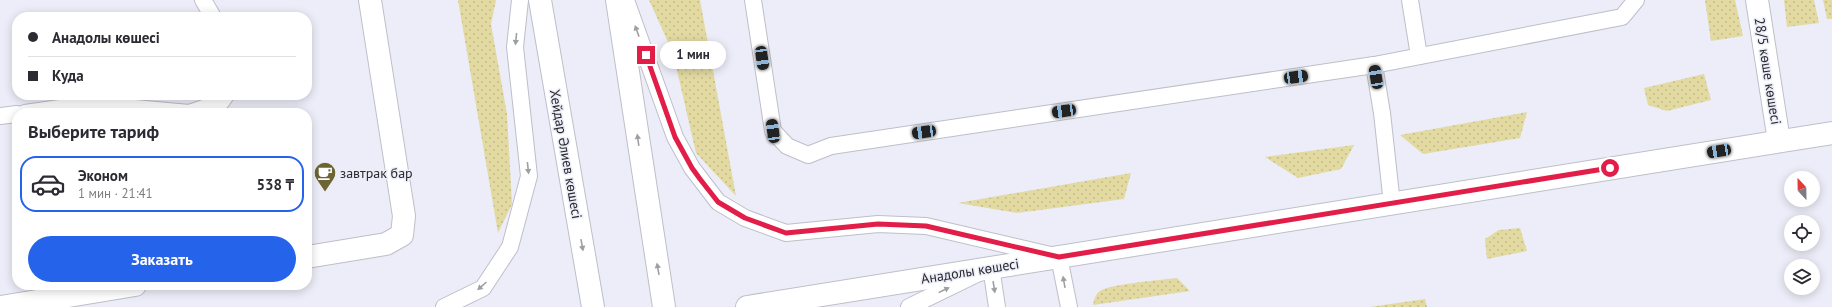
<!DOCTYPE html>
<html lang="ru">
<head>
<meta charset="utf-8">
<style>
	body { margin:0; font-family:"PT Sans",sans-serif; background:#f7f7f7; color:#2b2b33; height:100vh; display:flex; flex-direction:column; font-size:15px; white-space:nowrap }
	* { box-sizing:border-box; margin:0 }
	p { font-size:13px; color:#7c7c81 }
	.icon { flex:none; width:22px; height:22px; fill:none; stroke:currentColor; stroke-width:2; stroke-linecap:round; stroke-linejoin:round }
	.map { position:relative; flex:1; overflow:hidden }
	.sheet { position:absolute; left:12px; top:108px; width:300px; height:182px; display:flex; flex-direction:column; background:#fff; border-radius:16px; box-shadow:0 2px 10px #0003 }
	.sheet>* { flex:none }
	.banner { position:absolute; left:12px; top:12px; width:300px; height:88px; border-radius:16px; box-shadow:0 2px 10px #0003; display:grid; align-content:center; height:88px; padding:0 16px; background:#fff }
	.needle { width:26px; rotate:338deg }
	.buttons { position:absolute; left:1784px; top:171px; display:grid; gap:8px }
	.buttons a { display:grid; place-items:center; width:36px; height:36px; border-radius:50%; background:#fff; box-shadow:0 2px 10px #0003; font-size:20px }
	.end { position:absolute; width:18px; height:18px; margin:-9px; border:5px solid #e11d48; background:#fff; box-shadow:0 0 0 2px #fff }
	.from { border-radius:50% }
	.bubble { position:absolute; height:28px; border-radius:14px; background:#fff; box-shadow:0 2px 10px #0003; font-size:13px; font-weight:700; line-height:28px; text-align:center }
	.car { position:absolute; width:12px; height:24px; margin:-12px -6px; border-radius:5px; box-shadow:0 0 3px 1px #0007; background:linear-gradient(#222 24%,#8ab4d8 0 40%,#222 0 76%,#8ab4d8 0 86%,#222 0) }
	.banner b { display:flex; align-items:center; gap:14px; height:38px; font-size:15px }
	.banner b+b { border-top:1px solid #e1e1e2 }
	.banner i { width:10px; height:10px; background:#2b2b33 }
	ul { padding:0; list-style:none }
	li { display:flex; align-items:center; gap:12px; height:56px; margin:0 8px 6px; padding:0 8px; border:2px solid transparent; border-radius:16px }
	li div { flex:1 }
	li b { display:block; font-size:15px }
	li em { font-style:normal; font-weight:700 }
	li.on { border-color:#2563eb }
	li>.icon { width:36px; height:36px; stroke-width:1.5 }
	h2 { padding:0 16px; font-size:18px; line-height:48px }
	.action { display:flex; gap:8px; margin-top:auto; padding:8px 16px }
	.action a { flex:1; height:46px; border-radius:24px; background:#2563eb; color:#fff; font-size:16px; font-weight:700; line-height:46px; text-align:center }
	.map>svg:first-child { display:block }
</style>
</head>
<body>
<div class="map">
<svg width="1832" height="307" viewBox="0 0 1832 307">
	<defs>
		<pattern id="grass-dots" width="8" height="8" patternUnits="userSpaceOnUse"><rect width="8" height="8" fill="#e2daa1"/><path d="M2 2h.1M6 6h.1" fill="none" stroke="#c2bb8b" stroke-width="1.8" stroke-linecap="round"/></pattern>
	</defs>
	<rect width="100%" height="100%" fill="#ecedf8"/>
	<!-- grass -->
	<g fill="url(#grass-dots)">
		<path d="M458,0H496L491,24L507,114L512,204L498,233Z"/>
		<path d="M649,0H700L736,196L696,153L673,53Z"/>
		<path d="M1705,0H1735L1743,36L1711,41Z"/>
		<path d="M1784,0H1814L1819,23L1787,27Z"/>
		<path d="M1823,0H1832V19H1827Z"/>
		<path d="M1704,74L1711,100L1667,111L1648,105L1644,88Z"/>
		<path d="M1527,112L1520,138L1423,154L1400,135Z"/>
		<path d="M1354,145L1341,169L1298,178L1265,157Z"/>
		<path d="M1131,173L1124,199L1017,213L958,203Z"/>
		<path d="M1520,228L1527,251L1487,259L1485,239L1499,230Z"/>
		<path d="M1177,278L1190,291L1093,305C1094,301 1095,294 1100,291C1110,284 1162,280 1177,278Z"/>
		<path d="M1425,299L1427,307H1370Z"/>
	</g>
	<g fill="none" stroke-linecap="round" stroke-linejoin="round">
		<!-- service casing -->
		<g stroke="#bdbfc9" stroke-width="18">
			<g id="service">
				<path d="M203,0L213,17"/>
				<path d="M626,0L675,137L692,168L718,202L745,218L786,233L878,224L926,226L1059,257L1069,307"/>
				<path d="M753,0L773,131L787,146L808,155L831,146L1374,65L1622,17L1636,0"/>
				<path d="M1410,0L1419,56"/>
				<path d="M1374,65L1382,113L1392,204"/>
				<path d="M25,113L109,101L135,108L189,113L221,102L226,95"/>
				<path d="M0,116L17,114"/>
				<path d="M444,307L483,288L510,247L529,176L515,47L520,0"/>
				<path d="M909,307L991,267L997,307"/>
			</g>
		</g>
		<!-- minor casing -->
		<g stroke="#bdbfc9" stroke-width="24">
			<g id="minor">
				<path d="M1757,0L1779,141"/>
				<path d="M307,257L386,244L402,235L404,216L370,0"/>
				<path d="M1,307L135,285"/>
			</g>
		</g>
		<!-- tertiary casing -->
		<g stroke="#bdbfc9" stroke-width="24">
			<g id="tertiary">
				<path d="M540,0L593,307"/>
				<path d="M617,0L664,307"/>
				<path d="M747,307L1832,133"/>
			</g>
		</g>
		<!-- service -->
		<use href="#service" stroke="#fff" stroke-width="16"/>
		<!-- minor -->
		<use href="#minor" stroke="#fff" stroke-width="22"/>
		<!-- tertiary -->
		<use href="#tertiary" stroke="#fff" stroke-width="22"/>
	</g>
	<!-- one-way arrows -->
	<defs><path id="oneway-solid" d="M-6-.8H1V-3.2L6.5 0L1 3.2V.8H-6Z"/></defs>
	<g fill="#9e9fa0">
		<use href="#oneway-solid" transform="translate(637 31) rotate(-110)"/>
		<use href="#oneway-solid" transform="translate(516 39) rotate(96)"/>
		<use href="#oneway-solid" transform="translate(638 140) rotate(-98)"/>
		<use href="#oneway-solid" transform="translate(528 168) rotate(84)"/>
		<use href="#oneway-solid" transform="translate(582 245) rotate(80)"/>
		<use href="#oneway-solid" transform="translate(658 269) rotate(-100)"/>
		<use href="#oneway-solid" transform="translate(1064 282) rotate(-100)"/>
		<use href="#oneway-solid" transform="translate(482 286) rotate(138)"/>
		<use href="#oneway-solid" transform="translate(994 287) rotate(81)"/>
		<use href="#oneway-solid" transform="translate(944 290) rotate(-26)"/>
	</g>
	<g fill="none" stroke-linecap="round" stroke-linejoin="round">
		<!-- route -->
		<path stroke="#e11d48" stroke-width="5" d="M646,55L675,137L692,168L700,179L718,202L745,218L786,233L878,224L926,226L1059,257L1610,168"/>
	</g>
	<!-- icons -->
	<defs>
		<g id="cafe-pin" transform="scale(1.15)"><path d="M0 17L-7.5 6A9.5 9.5 0 1 1 7.5 6Z" fill="#6c6431" stroke="#ecedf8"/><path d="M-5.5-4.5H6V0H3Q3 3.5 0 3.5H-2.5Q-5.5 3.5-5.5 0ZM3-3.2v2h1.7v-2ZM-6 4.5H4V6H-6Z" fill="#fff"/></g>
	</defs>
	<g fill-rule="evenodd">
		<use href="#cafe-pin" x="325" y="173"/>
	</g>
	<g text-anchor="middle" stroke-width="3" stroke-linejoin="round" paint-order="stroke">
		<!-- street labels -->
		<g font-size="14" fill="#28292c" stroke="#ecedf8">
			<text transform="translate(1768 71) rotate(81)" y="5">28/5 көше көшесі</text>
			<text transform="translate(566 154) rotate(80)" y="5">Хейдар Әлиев көшесі</text>
			<text transform="translate(970 271) rotate(-9)" y="5">Анадолы көшесі</text>
		</g>
		<!-- poi labels -->
		<g font-size="14" fill="#28292c" stroke="#ecedf8" text-anchor="start">
			<text x="340" y="178">завтрак бар</text>
		</g>
	</g>
</svg>
<div class="buttons">
<a><svg class="needle" viewBox="-14 -14 28 28"><path d="M0-13l5 13h-10z" fill="#e53935"/><path d="M0 13l5-13h-10z" fill="#7c7c81"/></svg></a>
<a><svg class="icon" aria-label="locate" viewBox="0 0 24 24"><circle cx="12" cy="12" r="6"/><path d="M12 2v4M12 18v4M2 12h4M18 12h4"/></svg></a>
<a><svg class="icon" aria-label="layers" viewBox="0 0 24 24"><path d="M12 4l9 5-9 5-9-5zM3 14l9 5 9-5"/></svg></a>
</div>
<i class="end from" style="left:1610px;top:168px"></i>
<i class="end" style="left:646px;top:55px"></i>
<div class="bubble" style="left:660px;top:41px;width:66px">1 мин</div>
<i class="car" style="left:762px;top:58px;rotate:172deg"></i>
<i class="car" style="left:1296px;top:77px;rotate:82deg"></i>
<i class="car" style="left:1376px;top:77px;rotate:351deg"></i>
<i class="car" style="left:1064px;top:111px;rotate:262deg"></i>
<i class="car" style="left:773px;top:131px;rotate:352deg"></i>
<i class="car" style="left:924px;top:132px;rotate:262deg"></i>
<i class="car" style="left:1719px;top:151px;rotate:261deg"></i>
<div class="banner">
<b><i class="from"></i>Анадолы көшесі</b>
<b><i></i>Куда</b>
</div>
<section class="sheet">
<h2>Выберите тариф</h2>
<ul>
<li class="on"><svg class="icon" aria-label="car" viewBox="0 0 24 24"><path d="M5 17H2v-5l4-1 3-4h7l3 4 3 1v5h-3M9 17h6M6 11h13"/><circle cx="7" cy="17" r="2"/><circle cx="17" cy="17" r="2"/></svg><div><b>Эконом</b><p>1 мин · 21:41</p></div><em>538 ₸</em></li>
</ul>
<div class="action"><a>Заказать</a></div>
</section>
</div>
</body>
</html>
